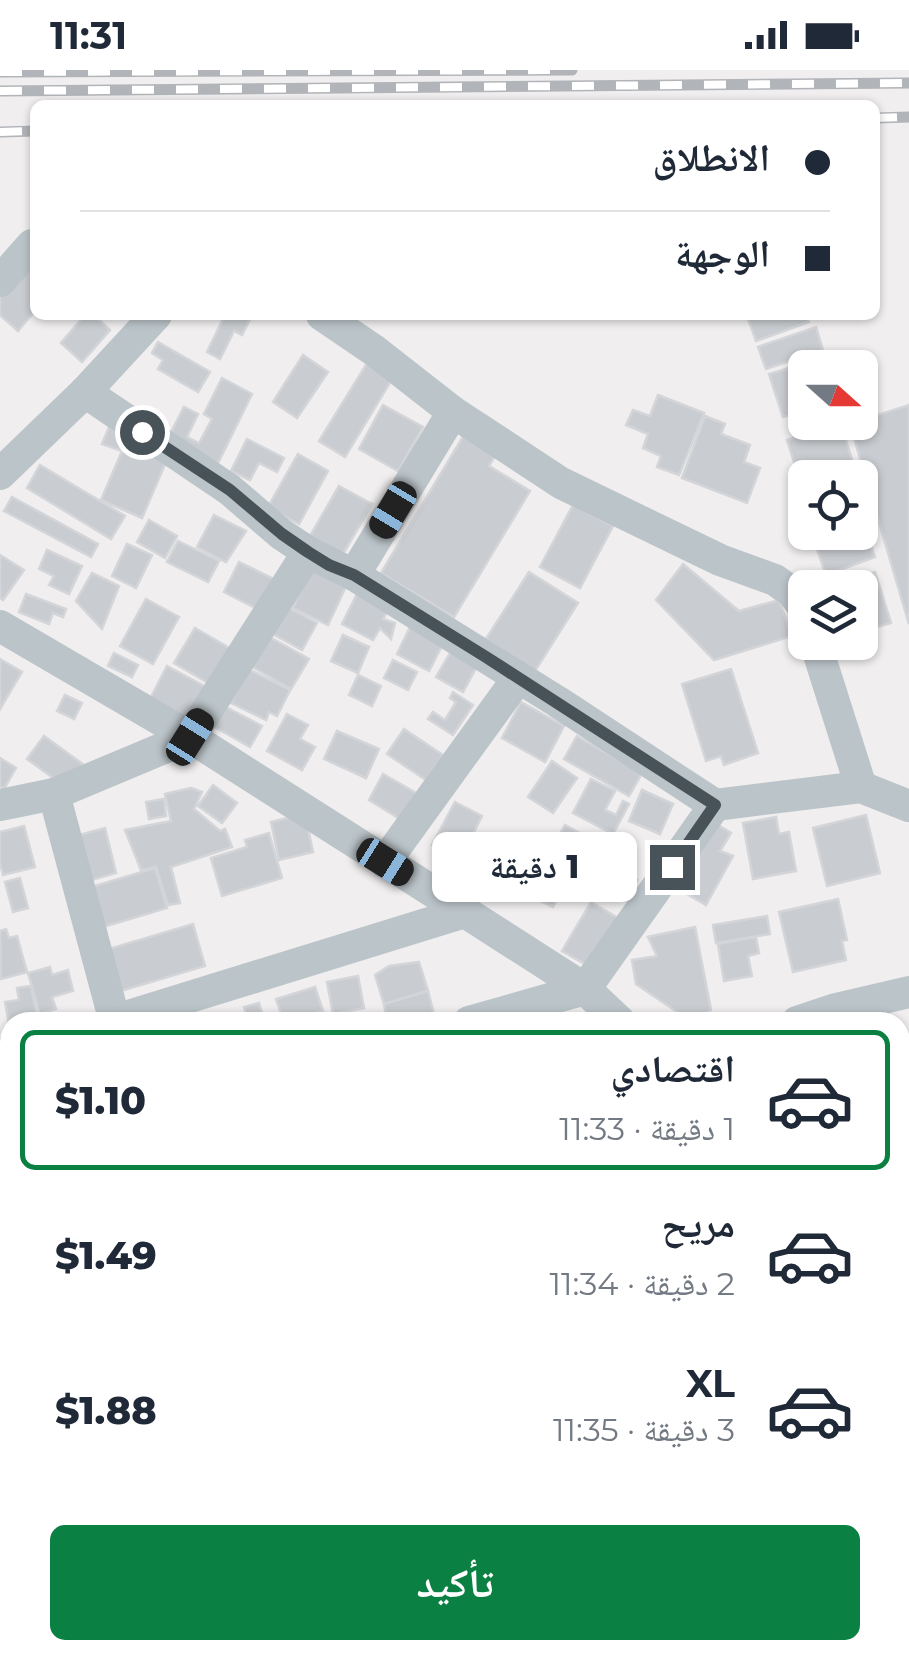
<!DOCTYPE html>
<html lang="ar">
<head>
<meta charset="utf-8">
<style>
	body { margin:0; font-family:Montserrat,"Noto Naskh Arabic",sans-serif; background:#f2f2f3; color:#1f2937; direction:rtl; height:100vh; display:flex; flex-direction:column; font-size:38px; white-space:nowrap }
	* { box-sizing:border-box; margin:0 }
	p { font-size:32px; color:#747a83 }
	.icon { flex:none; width:55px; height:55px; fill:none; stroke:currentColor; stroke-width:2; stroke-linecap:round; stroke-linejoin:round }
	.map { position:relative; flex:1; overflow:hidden; direction:ltr }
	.sheet { position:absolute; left:0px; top:942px; width:910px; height:648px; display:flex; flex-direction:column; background:#fff; border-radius:30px 30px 0 0; box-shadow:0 2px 8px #0004; direction:rtl }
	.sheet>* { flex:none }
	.guide { position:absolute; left:30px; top:30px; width:850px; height:220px; border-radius:15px; box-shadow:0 2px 8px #0004; direction:rtl; display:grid; align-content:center; height:220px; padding:0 50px; background:#fff }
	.needle { width:65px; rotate:111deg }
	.buttons { position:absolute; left:788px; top:280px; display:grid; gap:20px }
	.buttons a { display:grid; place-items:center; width:90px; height:90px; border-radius:15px; background:#fff; box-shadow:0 2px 8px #0004; font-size:50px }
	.end { position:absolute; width:45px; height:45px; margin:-22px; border:12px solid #485359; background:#fff; box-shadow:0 0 0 5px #fff }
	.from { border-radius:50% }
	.bubble { position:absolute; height:70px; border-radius:15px; background:#fff; box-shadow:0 2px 8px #0004; font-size:32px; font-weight:800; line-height:70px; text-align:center; direction:rtl }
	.car { position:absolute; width:30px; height:60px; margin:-30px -15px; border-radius:12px; box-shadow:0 0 8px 2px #0007; background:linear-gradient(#222 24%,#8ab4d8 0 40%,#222 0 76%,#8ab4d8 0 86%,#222 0) }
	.guide b { display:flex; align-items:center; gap:35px; height:95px; font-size:38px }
	.guide b+b { border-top:2px solid #e0e1e3 }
	.guide i { width:25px; height:25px; background:#1f2937 }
	ul { padding:18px 0 0; list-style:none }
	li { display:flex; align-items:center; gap:30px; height:140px; margin:0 20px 15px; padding:0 30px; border:5px solid transparent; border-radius:15px }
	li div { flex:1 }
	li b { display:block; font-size:38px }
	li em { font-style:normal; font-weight:800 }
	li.active { border-color:#0b8043 }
	li>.icon { width:90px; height:90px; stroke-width:1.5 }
	.cta { display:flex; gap:20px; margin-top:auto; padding:20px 50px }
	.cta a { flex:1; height:115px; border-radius:15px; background:#0b8043; color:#fff; font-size:40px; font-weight:800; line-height:115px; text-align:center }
	.status { display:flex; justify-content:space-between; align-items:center; height:70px; padding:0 50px; background:#fff; direction:ltr }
	.status svg { height:28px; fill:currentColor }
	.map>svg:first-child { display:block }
</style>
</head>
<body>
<div class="status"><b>11:31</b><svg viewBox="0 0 49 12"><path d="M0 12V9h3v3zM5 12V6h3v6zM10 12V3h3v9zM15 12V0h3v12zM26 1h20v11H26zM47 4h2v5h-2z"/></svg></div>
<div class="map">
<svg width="909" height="1589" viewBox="0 0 909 1589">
	<rect width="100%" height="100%" fill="#f0eeee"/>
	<!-- building -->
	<g fill="#c9ccd0" stroke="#d3d5d9" stroke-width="2.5">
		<path d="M35,194V241L18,261L0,245V224Z"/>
		<path d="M85,245H94L110,260L82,292L61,273Z"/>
		<path d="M219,245H252L242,265L234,261L220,289L207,282L224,247Z"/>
		<path d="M806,245L809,252L756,271L747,246Z"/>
		<path d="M816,257L823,280L766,299L758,277Z"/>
		<path d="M158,272L210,302L198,322L158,299L163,290L152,283Z"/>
		<path d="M303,285L328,302L297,348L273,332Z"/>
		<path d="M829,286L833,298H805V341L783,347L769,304Z"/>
		<path d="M369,290L394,306L345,387L319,371Z"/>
		<path d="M222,308L252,324L217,395L167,370L184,337L198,344L187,367L199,373L212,349L204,344Z"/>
		<path d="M658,325L704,343L679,405L657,397L661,386L643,378L648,364L626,355L633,340L650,346Z"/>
		<path d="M383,335L423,357L398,401L359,379Z"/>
		<path d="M909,335V554L850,354Z"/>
		<path d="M705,346L725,354L721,364L750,375L744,392L760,398L747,433L682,408Z"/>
		<path d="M840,352L858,408H805V426L787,370Z"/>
		<path d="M109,357L166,392L142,448L101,430L122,381L102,374Z"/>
		<path d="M464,365L496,384L489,396L530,421L454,547L381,503Z"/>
		<path d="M247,369L284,388L277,402L259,393L250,410L231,401Z"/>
		<path d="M298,384L328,401L299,454L268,437Z"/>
		<path d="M40,395L125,446L111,469L27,418Z"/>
		<path d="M339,416L372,434L343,484L310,466Z"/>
		<path d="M12,427L98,474L91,487L4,441Z"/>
		<path d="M573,435L613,456L580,518L540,497Z"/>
		<path d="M214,445L246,461L226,492L197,477Z"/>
		<path d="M860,445L875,487L826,505L811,462H860Z"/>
		<path d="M149,450L177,466L165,488L137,472Z"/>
		<path d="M178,471L219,491L208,512L167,492Z"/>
		<path d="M127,474L152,485L136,518L112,506Z"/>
		<path d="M47,480L82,496L69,524L49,515L54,506L39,499Z"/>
		<path d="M0,485L24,500L3,530L0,528Z"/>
		<path d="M239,492L274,509L259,540L224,522Z"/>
		<path d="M683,494L739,541L779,530L792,566L714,590L656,530Z"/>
		<path d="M312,496L348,512L328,555L293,538Z"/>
		<path d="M529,502L578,533L535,601L486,569Z"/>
		<path d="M875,502L891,553L860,562V518L831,517Z"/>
		<path d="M92,503L119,516L102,559L76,531Z"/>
		<path d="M360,518L391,535L383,549L395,553L391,569L380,558L373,570L342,554Z"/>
		<path d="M26,524L66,539L63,547L53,543L49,554L19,542Z"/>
		<path d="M146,529L179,547L153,594L120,576Z"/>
		<path d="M287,537L317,553L302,580L273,564Z"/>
		<path d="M413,551L446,568L429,601L397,584Z"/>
		<path d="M195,558L231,579L210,614L174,593Z"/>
		<path d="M266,565L309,589L291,619L249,595Z"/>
		<path d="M343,565L369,577L358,603L331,591Z"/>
		<path d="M453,578L477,596L463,622L436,607Z"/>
		<path d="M114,583L138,595L132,607L108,596Z"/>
		<path d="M0,589L22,602L0,639Z"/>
		<path d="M393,590L417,602L408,620L384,608Z"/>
		<path d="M167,596L208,618L191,651L150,629Z"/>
		<path d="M248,599L290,620L277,646L269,642L266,650L231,633Z"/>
		<path d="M731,599L758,683L724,695L721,686L706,691L682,614Z"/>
		<path d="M358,605L381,616L372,636L349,625Z"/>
		<path d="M453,622L473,635L453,665L428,649L433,642L445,650L456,632L450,628Z"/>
		<path d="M65,625L82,633L74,649L57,641Z"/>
		<path d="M521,632L564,656L545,692L502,668Z"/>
		<path d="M224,636L262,656L250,677L213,656Z"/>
		<path d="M287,644L308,655L300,669L315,677L302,700L267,681Z"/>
		<path d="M404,659L443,685L426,710L387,684Z"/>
		<path d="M337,661L379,679L366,708L324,689Z"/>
		<path d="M44,666L84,695L67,718L27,689Z"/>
		<path d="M577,666L642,703L629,726L564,689Z"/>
		<path d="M0,688L16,698L4,719L0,716Z"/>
		<path d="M552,691L577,708L553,743L528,727Z"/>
		<path d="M383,704L416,723L400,749L369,730Z"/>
		<path d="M591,709L615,721L605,740L616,745L623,731L629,734L613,764L573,743Z"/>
		<path d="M213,715L237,733L222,753L198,736Z"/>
		<path d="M191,718L202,722L194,739L220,761L225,759L232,777L171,797L180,833L168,835L156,797L141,800L125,760L171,751L165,724Z"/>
		<path d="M642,720L673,734L660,764L629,751Z"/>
		<path d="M164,729L166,746L149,749L146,732Z"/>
		<path d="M455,732L482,746L460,789L432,775Z"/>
		<path d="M305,744L313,782L279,790L271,752Z"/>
		<path d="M866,745L880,803L827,816L813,758Z"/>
		<path d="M776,747L779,764L789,762L796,801L753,809L743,753Z"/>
		<path d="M713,752L731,763L720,781L733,786L706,835L675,817Z"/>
		<path d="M565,755L605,777L585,813L557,797L564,785L552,778Z"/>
		<path d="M24,756L35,797L3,805L0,792V762Z"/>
		<path d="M105,758L116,803L88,811L76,766Z"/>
		<path d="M269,763L282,808L222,826L211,788L247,777L245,770Z"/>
		<path d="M499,764L527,780L510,809L482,793Z"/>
		<path d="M607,794L637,810L629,826L613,817L606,830L592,822Z"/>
		<path d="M155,798L167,838L100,858L88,818Z"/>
		<path d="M539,800L565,813L553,837L528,825Z"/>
		<path d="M20,808L28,838L13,842L5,812Z"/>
		<path d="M838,829L847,870L842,871L846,890L793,902L779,842Z"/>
		<path d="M591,832L623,851L594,899L562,881Z"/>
		<path d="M767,846L770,864L716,873L713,855Z"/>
		<path d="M193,854L205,896L114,923L102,881Z"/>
		<path d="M695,857L711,940L692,952L636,914L632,890L657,886L648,867Z"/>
		<path d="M6,859L9,868L17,866L27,902L1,909L0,861Z"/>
		<path d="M756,867L759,883L748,886L752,906L724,911L718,874Z"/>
		<path d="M419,892L428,921L384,934L375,905L389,896Z"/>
		<path d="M50,897L52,905L68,900L73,921L52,927L56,939L40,944L28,903Z"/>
		<path d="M358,906L364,938L333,944L327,912Z"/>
		<path d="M31,916L38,952H10V959L5,932L19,930L17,918Z"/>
		<path d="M315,917L323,941L311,944L314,952H284L276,929Z"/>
		<path d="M428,921L436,952H387L384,934Z"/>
		<path d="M259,933L263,946L273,944L275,952H249L244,937Z"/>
		<path d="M10,1000V1028L0,1030V1003Z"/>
		<path d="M900,1142L909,1160V1207L900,1211Z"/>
		<path d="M10,1286V1341L0,1344V1288Z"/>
		<path d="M88,1580H314L318,1589H91Z"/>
		<path d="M335,1580H383L386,1589H339Z"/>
		<path d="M438,1580H482L486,1589H441Z"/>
		<path d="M501,1580H564L566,1585L554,1589H538L537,1584L526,1587V1589H501L504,1588Z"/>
		<path d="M602,1580H640L643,1589H605Z"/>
	</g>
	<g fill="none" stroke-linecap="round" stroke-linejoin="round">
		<!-- highway casing -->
		<g stroke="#7791a3" stroke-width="60">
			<path id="highway" d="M897,1589L909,1584"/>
		</g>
		<!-- street -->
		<g stroke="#bbc4c9" stroke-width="32">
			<path d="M0,211L32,175"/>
			<path d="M322,245L375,281L453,342L561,413L720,490L775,510L792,522L805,539"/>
			<path d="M85,322L230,420L281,464L308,482L354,505L558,632L715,735L585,919L469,952"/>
			<path d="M0,404L85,322L156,245"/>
			<path d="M354,505L453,342"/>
			<path d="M0,556L190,667L465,842L585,919L620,952"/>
			<path d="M815,572L861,717"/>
			<path d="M54,724L115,952"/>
			<path d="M0,735L54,724L190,667L308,482"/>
			<path d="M715,735L861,717L909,736"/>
			<path d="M385,792L518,608"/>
			<path d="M109,952L465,842"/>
			<path d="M797,952L836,939L909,922"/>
			<path d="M0,984L10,981"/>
			<path d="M900,1099L909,1108"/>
			<path d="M0,1193L10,1190"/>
			<path d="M900,1488L909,1508"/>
		</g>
		<!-- highway -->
		<use href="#highway" stroke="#8ca5b7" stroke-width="55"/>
		<!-- rail casing -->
		<g stroke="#b1b4b8" stroke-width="11">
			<g id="rail">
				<path d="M0,2L572,0"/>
				<path d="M0,21L909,13"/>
				<path d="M875,48L909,47"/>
				<path d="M0,62L35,61"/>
			</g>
		</g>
		<!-- rail -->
		<use href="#rail" stroke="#fff" stroke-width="8" stroke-dasharray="22" stroke-linecap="butt"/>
	</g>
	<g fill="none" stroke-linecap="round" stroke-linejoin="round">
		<!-- route -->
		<path stroke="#485359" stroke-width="12" d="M142,362L230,420L282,464L308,482L329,495L354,505L486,587L715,735L672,797"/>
	</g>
</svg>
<div class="buttons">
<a><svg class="needle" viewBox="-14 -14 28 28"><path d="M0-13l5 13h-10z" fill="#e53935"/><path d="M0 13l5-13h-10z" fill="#747a83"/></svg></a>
<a><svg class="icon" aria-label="locate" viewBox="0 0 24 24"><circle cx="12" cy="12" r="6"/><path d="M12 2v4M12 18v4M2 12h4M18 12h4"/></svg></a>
<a><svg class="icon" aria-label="layers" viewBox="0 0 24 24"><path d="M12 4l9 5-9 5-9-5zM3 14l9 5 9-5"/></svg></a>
</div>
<i class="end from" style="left:142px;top:362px"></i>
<i class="end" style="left:672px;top:797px"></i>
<div class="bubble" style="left:432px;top:762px;width:205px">1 دقيقة</div>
<i class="car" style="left:393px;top:440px;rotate:211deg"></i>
<i class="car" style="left:190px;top:667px;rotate:32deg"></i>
<i class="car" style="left:385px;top:792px;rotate:122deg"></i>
<div class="guide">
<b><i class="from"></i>الانطلاق</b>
<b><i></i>الوجهة</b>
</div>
<section class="sheet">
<ul>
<li class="active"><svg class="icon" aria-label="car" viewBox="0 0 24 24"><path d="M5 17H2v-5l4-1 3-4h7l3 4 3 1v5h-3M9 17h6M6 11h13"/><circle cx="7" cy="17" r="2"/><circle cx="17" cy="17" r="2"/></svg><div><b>اقتصادي</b><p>1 دقيقة · 11:33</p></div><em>$1.10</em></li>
<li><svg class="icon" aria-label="car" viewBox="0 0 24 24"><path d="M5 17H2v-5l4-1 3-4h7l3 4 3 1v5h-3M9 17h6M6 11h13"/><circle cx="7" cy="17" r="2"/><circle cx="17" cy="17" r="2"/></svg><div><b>مريح</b><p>2 دقيقة · 11:34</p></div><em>$1.49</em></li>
<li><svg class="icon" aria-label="car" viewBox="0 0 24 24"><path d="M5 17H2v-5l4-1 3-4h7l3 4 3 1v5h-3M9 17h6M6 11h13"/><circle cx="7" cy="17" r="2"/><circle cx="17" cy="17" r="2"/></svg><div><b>XL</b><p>3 دقيقة · 11:35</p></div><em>$1.88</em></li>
</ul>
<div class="cta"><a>تأكيد</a></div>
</section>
</div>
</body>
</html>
